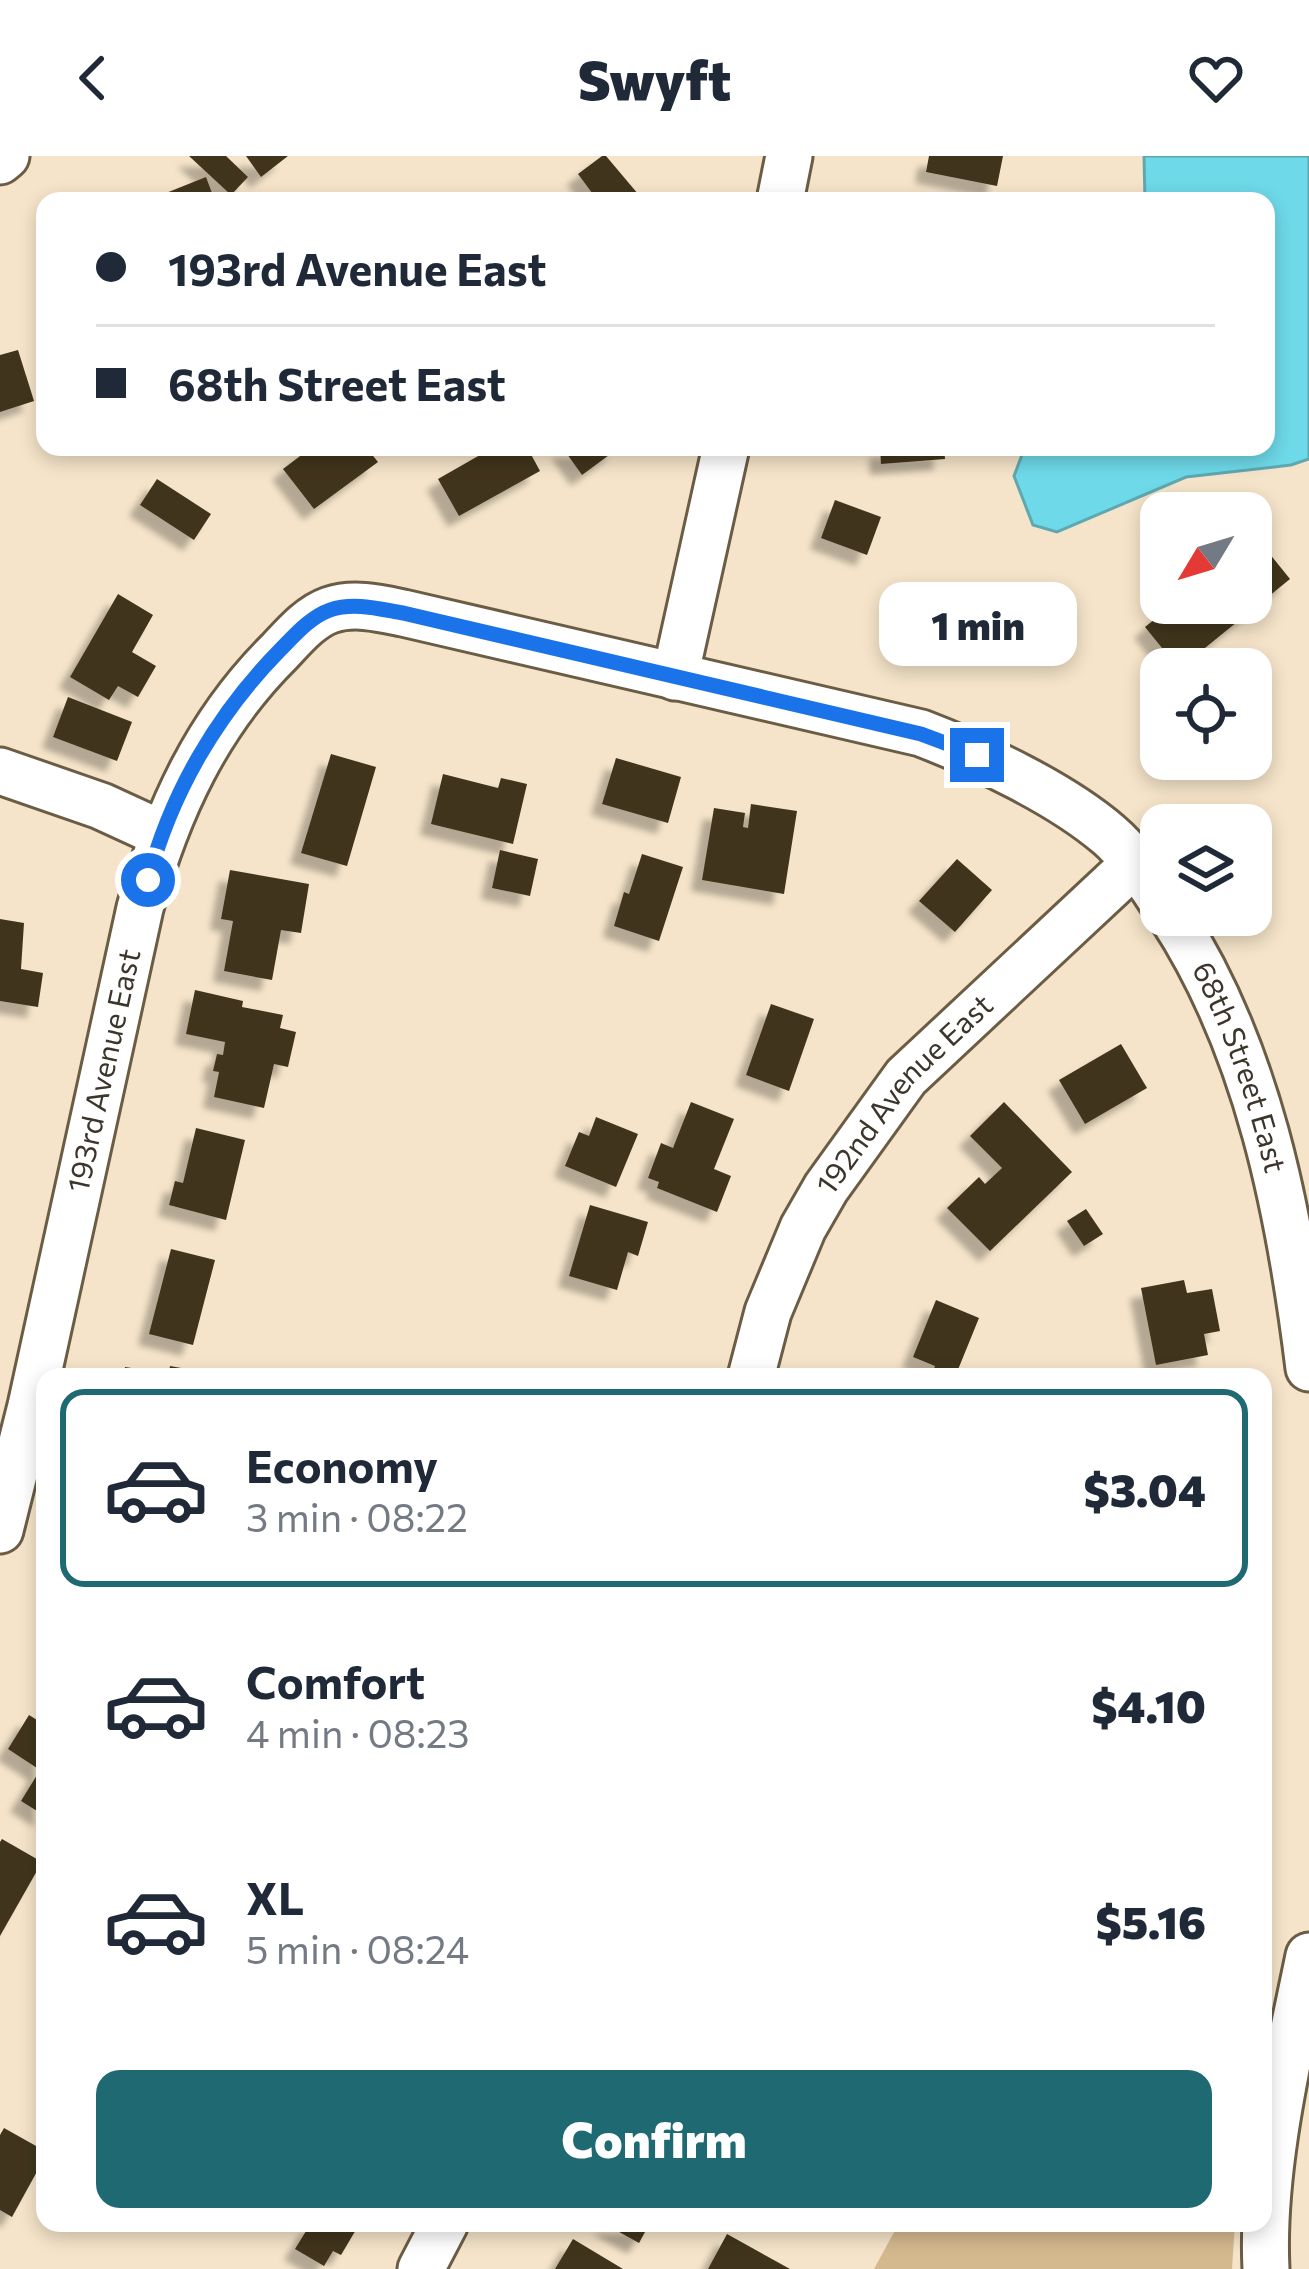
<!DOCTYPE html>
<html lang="en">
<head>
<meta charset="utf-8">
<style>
	body { margin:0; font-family:Commissioner,sans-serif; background:#f6f6f7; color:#1f2937; height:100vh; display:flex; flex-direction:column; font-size:45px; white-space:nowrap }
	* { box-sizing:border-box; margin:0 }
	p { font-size:39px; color:#747a83 }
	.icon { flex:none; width:66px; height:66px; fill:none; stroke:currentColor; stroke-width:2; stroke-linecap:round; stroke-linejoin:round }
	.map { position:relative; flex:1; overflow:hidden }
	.drawer { position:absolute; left:36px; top:1212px; width:1236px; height:864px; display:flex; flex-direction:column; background:#fff; border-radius:24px; box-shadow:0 6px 18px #0003 }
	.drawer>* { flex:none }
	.banner { position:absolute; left:36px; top:36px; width:1239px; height:264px; border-radius:24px; box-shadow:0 6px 18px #0003; display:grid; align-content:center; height:264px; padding:0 60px; background:#fff }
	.needle { width:78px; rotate:232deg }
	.tools { position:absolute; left:1140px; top:336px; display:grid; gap:24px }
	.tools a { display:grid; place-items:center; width:132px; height:132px; border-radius:24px; background:#fff; box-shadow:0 6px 18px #0003; font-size:60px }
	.end { position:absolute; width:54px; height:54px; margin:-27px; border:15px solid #1a73e8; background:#fff; box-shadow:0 0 0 6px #fff }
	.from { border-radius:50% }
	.bubble { position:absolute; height:84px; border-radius:24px; background:#fff; box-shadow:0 6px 18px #0003; font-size:39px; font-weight:800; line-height:84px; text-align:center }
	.banner b { display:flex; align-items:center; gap:42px; height:114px; font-size:45px }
	.banner b+b { border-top:3px solid #e0e1e3 }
	.banner i { width:30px; height:30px; background:#1f2937 }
	ul { padding:21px 0 0; list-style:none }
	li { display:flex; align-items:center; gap:36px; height:198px; margin:0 24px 18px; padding:0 36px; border:6px solid transparent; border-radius:24px }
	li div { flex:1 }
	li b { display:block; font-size:45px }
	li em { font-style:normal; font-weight:800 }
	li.active { border-color:#1f6973 }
	li>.icon { width:108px; height:108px; stroke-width:1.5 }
	.action { display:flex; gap:24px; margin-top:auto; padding:24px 60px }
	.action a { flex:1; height:138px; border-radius:24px; background:#1f6973; color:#fff; font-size:48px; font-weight:800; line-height:138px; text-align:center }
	header { display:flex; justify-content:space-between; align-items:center; height:156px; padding:0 60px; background:#fff; font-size:54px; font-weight:800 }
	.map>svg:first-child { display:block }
</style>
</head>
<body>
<header><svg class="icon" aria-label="back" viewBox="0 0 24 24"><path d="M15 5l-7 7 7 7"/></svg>Swyft<svg class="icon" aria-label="heart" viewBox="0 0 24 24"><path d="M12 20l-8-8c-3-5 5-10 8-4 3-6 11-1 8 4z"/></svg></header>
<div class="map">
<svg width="1309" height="2113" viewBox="0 0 1309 2113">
	<defs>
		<filter id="shadow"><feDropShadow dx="-11" dy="11" stdDeviation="3" flood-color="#0004"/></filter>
	</defs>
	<rect width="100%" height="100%" fill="#f5e4c9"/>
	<!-- green -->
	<path fill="#d4b98e" d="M899,2067H1235L1232,2113H874Z"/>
	<!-- water -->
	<path fill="#6ed9e9" stroke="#5fa8b0" stroke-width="3" d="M1144,0H1309V303L1291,309L1186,321L1057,376L1033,369L1014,320L1025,291H1266V45H1145Z"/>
	<!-- building -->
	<g fill="#41341e" filter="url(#shadow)">
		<path d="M189,0H226L248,21L231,39Z"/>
		<path d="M246,0H288L261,21Z"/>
		<path d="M602,0H606L644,45H598L578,18Z"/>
		<path d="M929,0H1003L997,30L926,16Z"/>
		<path d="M206,21L215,45H146Z"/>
		<path d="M18,194L34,245L0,256V199Z"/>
		<path d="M312,291H366L378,306L314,353L283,313Z"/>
		<path d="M494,291H527L540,315L459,360L438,323Z"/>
		<path d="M562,291H620L582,319Z"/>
		<path d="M880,291H944L945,303L881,308Z"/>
		<path d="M157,323L211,358L194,384L140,349Z"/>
		<path d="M835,344L881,361L867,399L821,382Z"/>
		<path d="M1256,381L1290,423L1179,513L1145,471L1175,447H1251V385Z"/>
		<path d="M118,438L153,459L132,496L156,510L138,541L118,530L109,544L70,521Z"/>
		<path d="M68,541L132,566L117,605L53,581Z"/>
		<path d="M331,598L376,611L347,710L301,697Z"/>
		<path d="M616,602L681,621L668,667L602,648Z"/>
		<path d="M443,618L498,632L501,622L527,628L513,688L431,668Z"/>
		<path d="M751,648L797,655L784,738L702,724L714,652L745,657L743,671L748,672Z"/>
		<path d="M500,694L538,703L530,740L492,732Z"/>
		<path d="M642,698L683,711L659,785L614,770L624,736L629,738Z"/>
		<path d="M957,703L992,734L955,776L919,745Z"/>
		<path d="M230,714L309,728L301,777L281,774L272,824L224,815L233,765L221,763Z"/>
		<path d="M0,763L24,767L21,813L43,817L38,851L0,845Z"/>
		<path d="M195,834L243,845L242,851L283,859L280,872L296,876L288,911L274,908L264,952L214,941L219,916L213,915L217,898L223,899L225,886L186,878Z"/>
		<path d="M771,848L814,863L789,935L746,919Z"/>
		<path d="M1121,888L1147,932L1085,968L1059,924Z"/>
		<path d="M691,946L734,963L714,1013L731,1020L717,1056L657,1032L659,1026L648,1022L661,987L673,992Z"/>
		<path d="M1004,946L1072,1016L990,1095L947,1052L979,1021L985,1028L1002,1012L970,980Z"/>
		<path d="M596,961L638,978L616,1031L565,1010L579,976L589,980Z"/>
		<path d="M196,972L245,984L226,1064L169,1049L175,1025L183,1027Z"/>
		<path d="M590,1049L648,1066L638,1100L628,1096L617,1134L569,1120Z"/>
		<path d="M1086,1053L1103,1078L1084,1090L1067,1065Z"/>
		<path d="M171,1093L215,1104L193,1189L149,1178Z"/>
		<path d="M1184,1124L1187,1137L1212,1133L1220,1175L1204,1178L1208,1199L1156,1209L1141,1132Z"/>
		<path d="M936,1144L979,1162L955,1221H931L935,1210L913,1201Z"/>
		<path d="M170,1210L198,1215L197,1221H123L125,1211L169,1218Z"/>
		<path d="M29,1559L45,1569V1660L21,1645L40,1614L8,1593Z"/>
		<path d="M2,1683L42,1706L0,1780V1686Z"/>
		<path d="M4,1972L45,1995V2001L12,2061L0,2054V1979Z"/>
		<path d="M311,2067H360L341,2099L333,2095L324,2110L295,2093Z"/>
		<path d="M603,2067H650L639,2087Z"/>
		<path d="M727,2078L790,2113H708Z"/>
		<path d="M573,2083L623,2113H555Z"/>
	</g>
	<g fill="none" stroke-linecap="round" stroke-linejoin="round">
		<!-- minor casing -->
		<g stroke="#6b5d45" stroke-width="51">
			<g id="minor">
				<path d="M0,5L6,0"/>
				<path d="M780,45L789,0"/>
				<path d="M675,521L726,291"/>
				<path d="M0,615L101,650L162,678"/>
				<path id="s1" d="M1171,759C1258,892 1290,1057 1309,1212"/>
				<path id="s2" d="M751,1221L768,1156L803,1072L826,1032L906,921L1135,707"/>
				<path id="s3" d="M0,1374L31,1250L140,752C167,655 207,567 280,495C294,480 310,461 330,454C354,446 379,452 403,457L921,577C981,600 1060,637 1109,679C1129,696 1146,721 1161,744"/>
				<path d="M421,2113L445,2067"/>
				<path d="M1266,2113C1261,2014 1289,1898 1309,1800"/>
			</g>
		</g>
		<!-- minor -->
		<use href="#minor" stroke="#fff" stroke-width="45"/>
	</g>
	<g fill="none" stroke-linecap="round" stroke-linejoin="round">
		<!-- route -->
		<path stroke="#1a73e8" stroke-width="15" d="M148,724C171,637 217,558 280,494C294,480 310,461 330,454C354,446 379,453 403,457L921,578L977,599"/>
	</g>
	<g text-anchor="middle" stroke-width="12" stroke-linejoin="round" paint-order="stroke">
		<!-- street labels -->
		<g font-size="30" fill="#3c352b" stroke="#fff">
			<text dy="10" stroke="none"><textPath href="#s1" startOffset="168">68th Street East</textPath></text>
			<text dy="10" stroke="none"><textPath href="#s3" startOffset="471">193rd Avenue East</textPath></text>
			<text dy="10" stroke="none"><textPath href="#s2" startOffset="327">192nd Avenue East</textPath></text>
		</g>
	</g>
</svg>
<div class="tools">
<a><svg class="needle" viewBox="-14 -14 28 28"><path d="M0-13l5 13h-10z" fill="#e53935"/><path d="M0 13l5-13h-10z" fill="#747a83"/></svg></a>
<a><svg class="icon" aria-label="locate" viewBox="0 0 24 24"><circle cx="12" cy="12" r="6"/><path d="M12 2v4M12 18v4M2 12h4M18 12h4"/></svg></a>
<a><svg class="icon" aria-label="layers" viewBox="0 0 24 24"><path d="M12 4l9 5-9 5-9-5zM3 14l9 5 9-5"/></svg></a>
</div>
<i class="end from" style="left:148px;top:724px"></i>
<i class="end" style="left:977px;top:599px"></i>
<div class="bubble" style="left:879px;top:426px;width:198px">1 min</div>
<div class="banner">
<b><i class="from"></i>193rd Avenue East</b>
<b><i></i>68th Street East</b>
</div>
<section class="drawer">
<ul>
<li class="active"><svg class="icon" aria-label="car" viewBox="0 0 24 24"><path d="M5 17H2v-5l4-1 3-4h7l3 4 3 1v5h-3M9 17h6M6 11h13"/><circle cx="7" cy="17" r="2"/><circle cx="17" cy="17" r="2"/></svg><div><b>Economy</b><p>3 min · 08:22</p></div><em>$3.04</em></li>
<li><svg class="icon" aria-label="car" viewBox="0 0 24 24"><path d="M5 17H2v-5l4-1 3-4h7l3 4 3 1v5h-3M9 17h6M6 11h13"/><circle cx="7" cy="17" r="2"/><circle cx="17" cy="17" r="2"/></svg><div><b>Comfort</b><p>4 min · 08:23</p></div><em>$4.10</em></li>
<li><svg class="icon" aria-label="car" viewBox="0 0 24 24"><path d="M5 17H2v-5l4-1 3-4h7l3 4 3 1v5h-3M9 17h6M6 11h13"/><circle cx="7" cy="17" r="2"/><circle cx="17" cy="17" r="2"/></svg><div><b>XL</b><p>5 min · 08:24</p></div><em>$5.16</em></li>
</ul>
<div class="action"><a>Confirm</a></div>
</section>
</div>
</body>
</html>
